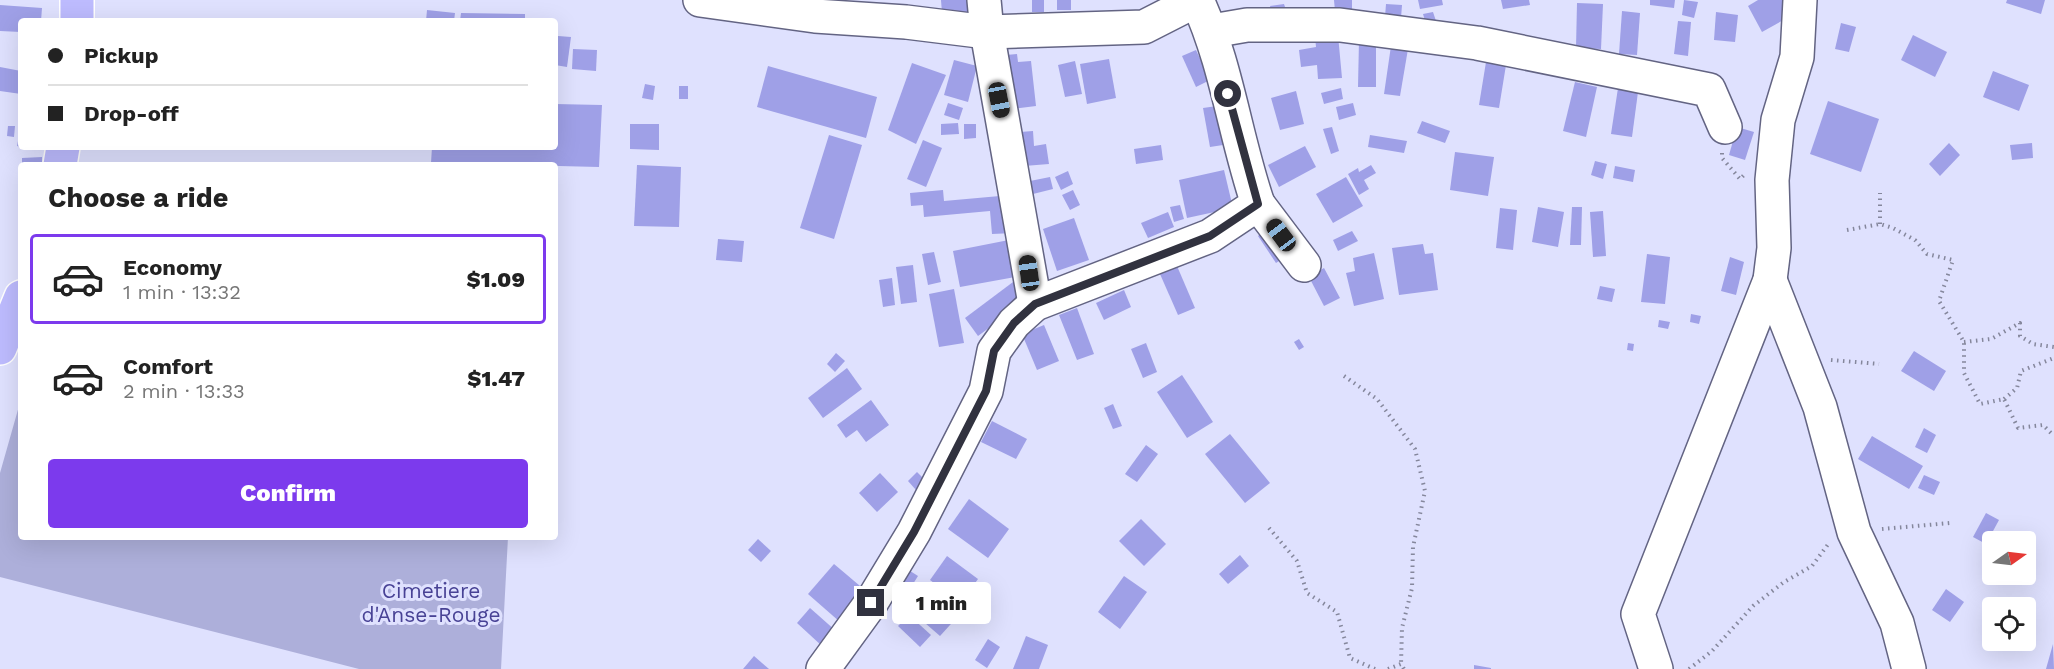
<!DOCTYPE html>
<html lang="en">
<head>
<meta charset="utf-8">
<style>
	body { margin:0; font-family:"Work Sans",sans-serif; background:#f2f2f2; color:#222; height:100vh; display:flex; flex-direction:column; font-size:22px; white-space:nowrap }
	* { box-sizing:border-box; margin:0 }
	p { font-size:20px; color:#767676 }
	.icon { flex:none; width:33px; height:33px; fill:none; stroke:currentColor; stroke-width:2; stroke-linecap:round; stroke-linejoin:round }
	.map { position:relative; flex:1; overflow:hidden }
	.sheet { position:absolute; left:18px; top:162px; width:540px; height:378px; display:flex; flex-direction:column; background:#fff; border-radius:6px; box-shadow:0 6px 24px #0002 }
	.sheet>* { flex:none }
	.guide { position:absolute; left:18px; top:18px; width:540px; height:132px; border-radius:6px; box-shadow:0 6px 24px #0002; display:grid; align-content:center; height:132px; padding:0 30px; background:#fff }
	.needle { width:39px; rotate:76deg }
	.buttons { position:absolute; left:1982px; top:531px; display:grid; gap:12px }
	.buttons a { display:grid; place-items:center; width:54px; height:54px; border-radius:6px; background:#fff; box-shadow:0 6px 24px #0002; font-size:30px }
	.end { position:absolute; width:27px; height:27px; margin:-14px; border:8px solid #31323f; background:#fff; box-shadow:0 0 0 3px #fff }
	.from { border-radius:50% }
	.bubble { position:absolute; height:42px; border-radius:6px; background:#fff; box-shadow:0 6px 24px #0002; font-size:20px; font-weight:800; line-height:42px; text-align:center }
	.car { position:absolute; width:18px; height:36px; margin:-18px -9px; border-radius:8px; box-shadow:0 0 4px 2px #0007; background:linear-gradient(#222 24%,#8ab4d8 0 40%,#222 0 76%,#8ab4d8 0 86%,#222 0) }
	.guide b { display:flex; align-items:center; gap:21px; height:57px; font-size:22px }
	.guide b+b { border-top:2px solid #e0e0e0 }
	.guide i { width:15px; height:15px; background:#222 }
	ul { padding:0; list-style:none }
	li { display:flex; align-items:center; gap:18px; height:90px; margin:0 12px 9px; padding:0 18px; border:3px solid transparent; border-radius:6px }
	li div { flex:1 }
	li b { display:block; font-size:22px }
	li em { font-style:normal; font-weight:800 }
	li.active { border-color:#7c3aed }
	li>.icon { width:54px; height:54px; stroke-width:1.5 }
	h2 { padding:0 30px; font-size:27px; line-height:72px }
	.action { display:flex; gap:12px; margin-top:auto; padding:12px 30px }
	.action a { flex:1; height:69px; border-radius:6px; background:#7c3aed; color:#fff; font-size:24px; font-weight:800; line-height:69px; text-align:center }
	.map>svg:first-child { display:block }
</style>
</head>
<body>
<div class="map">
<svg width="2054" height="669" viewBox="0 0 2054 669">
	<rect width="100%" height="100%" fill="#dfe1fe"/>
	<!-- green -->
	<path fill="#adafda" d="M21,399V537H508L501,669H359L0,577V473Z"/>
	<!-- building -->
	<g fill="#9fa0e7">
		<path d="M941,0H979L980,15L942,13Z"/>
		<rect x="1032" y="0" width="12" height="12"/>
		<rect x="1057" y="0" width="14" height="10"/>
		<path d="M1334,0H1352V10L1335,11Z"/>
		<path d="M1418,0H1442L1443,5L1420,9Z"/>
		<path d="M1501,0H1529L1530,5L1503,9Z"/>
		<path d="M1650,0H1675L1674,8L1650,5Z"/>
		<path d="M1684,0L1698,2L1694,18L1682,15Z"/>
		<path d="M1758,0H1786L1794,14L1762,32L1748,6Z"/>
		<path d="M2007,0H2045L2041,14L2006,3Z"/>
		<path d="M1577,3L1603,4L1601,49L1576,48Z"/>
		<path d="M1284,4L1286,10L1272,13L1270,6Z"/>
		<path d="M1386,4L1402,5L1401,18L1385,17Z"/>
		<path d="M0,5L42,8L41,21H21V32L0,31Z"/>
		<path d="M427,10L455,13L454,21H426Z"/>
		<path d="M1622,11L1640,13L1637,55L1619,54Z"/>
		<path d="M1433,12L1436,21L1426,24L1423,14Z"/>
		<path d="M1716,12L1738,15L1735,42L1714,40Z"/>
		<path d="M461,13L525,14V21H460Z"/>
		<path d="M1678,21L1691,22L1688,56L1674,54Z"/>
		<path d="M1841,23L1856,27L1849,52L1835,49Z"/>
		<path d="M1338,35L1342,78L1318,79L1317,65L1301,67L1299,50L1316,47L1315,36Z"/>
		<path d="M1913,35L1947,52L1935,77L1901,60Z"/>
		<path d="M558,36L571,37L567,67L555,65Z"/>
		<path d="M1359,40L1376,41V87H1358Z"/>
		<path d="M1391,46L1408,49L1400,96L1384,94Z"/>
		<path d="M573,49L597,50L596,71L572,69Z"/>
		<path d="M1196,50L1210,80L1196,87L1182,56Z"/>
		<path d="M1017,54L1018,62L1031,61L1036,106L1011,109L1006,55Z"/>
		<path d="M1109,59L1116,98L1087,104L1080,64Z"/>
		<path d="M954,60L977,66L968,102L944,95Z"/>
		<path d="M1075,61L1082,94L1065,97L1058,65Z"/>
		<path d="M1486,62L1506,65L1499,108L1479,105Z"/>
		<path d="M912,63L946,75L916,144L888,130Z"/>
		<path d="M768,66L877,97L866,138L757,107Z"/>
		<path d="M0,67L21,71V94L0,91Z"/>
		<path d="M1993,71L2029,85L2019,111L1983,97Z"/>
		<path d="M1575,82L1597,87L1586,137L1563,131Z"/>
		<path d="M645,84L655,86L653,100L642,98Z"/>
		<rect x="679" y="86" width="9" height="13"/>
		<path d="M1341,88L1343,99L1324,104L1321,93Z"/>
		<path d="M1618,88L1638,92L1632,137L1611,134Z"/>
		<path d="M1296,91L1304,124L1280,130L1271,98Z"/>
		<path d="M1828,101L1879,119L1861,172L1810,154Z"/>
		<path d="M948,103L963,108L959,120L944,115Z"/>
		<path d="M1353,103L1356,115L1339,120L1336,107Z"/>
		<path d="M555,104L602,105L599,167L431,163L432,147H555Z"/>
		<path d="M1217,106L1223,145L1210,147L1203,108Z"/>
		<path d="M1422,121L1450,131L1445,143L1417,133Z"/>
		<path d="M958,123L959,134L941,135V124Z"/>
		<path d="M630,124H659V150L630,149Z"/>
		<path d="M964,124H976V138L964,139Z"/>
		<path d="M8,126H15L14,137L7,136Z"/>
		<path d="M1332,127L1339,151L1331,154L1323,129Z"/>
		<path d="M1737,127L1754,132L1745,160L1729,155Z"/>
		<path d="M20,131H21V147L17,146Z"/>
		<path d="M1033,131L1034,146L1046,144L1049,164L1024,166L1020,132Z"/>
		<path d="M829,135L862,145L834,239L800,228Z"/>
		<path d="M1370,135L1407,141L1404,153L1368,147Z"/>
		<path d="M923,140L942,148L926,187L907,179Z"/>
		<path d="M1949,143L1960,155L1940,176L1929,164Z"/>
		<path d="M2032,143L2033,158L2012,160L2010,145Z"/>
		<path d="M1161,145L1163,160L1136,164L1134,149Z"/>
		<path d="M1305,146L1316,167L1279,187L1268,165Z"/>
		<path d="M1455,152L1494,157L1488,196L1450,190Z"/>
		<path d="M42,157V163L22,165V158Z"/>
		<path d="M1595,161L1607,164L1603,179L1591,175Z"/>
		<path d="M637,165L681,167L679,227L634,226Z"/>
		<path d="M1371,165L1376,173L1364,180L1369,189L1359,195L1348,174L1358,168L1359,172Z"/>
		<path d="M1615,166L1635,170L1633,182L1613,178Z"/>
		<path d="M1224,170L1233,208L1187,218L1179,180Z"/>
		<path d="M1068,171L1073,184L1061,190L1055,177Z"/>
		<path d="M1050,177L1053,189L1033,194L1030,181Z"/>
		<path d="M1346,177L1363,206L1333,223L1316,194Z"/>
		<path d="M943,190L944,201L1011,195L1014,233L992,234L990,211L924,217L923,205L911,206L910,193Z"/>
		<path d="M1073,190L1080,205L1070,210L1062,195Z"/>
		<path d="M1180,205L1184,219L1174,222L1170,207Z"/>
		<path d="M1538,207L1564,212L1558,247L1532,242Z"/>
		<path d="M1572,207H1582L1581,245H1570Z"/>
		<path d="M1500,208L1517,210L1513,250L1496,248Z"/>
		<path d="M1603,211L1606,256L1593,257L1590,212Z"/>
		<path d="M1168,212L1174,227L1148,238L1141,223Z"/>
		<path d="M1074,218L1089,260L1057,271L1043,229Z"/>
		<path d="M1266,229L1285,257L1276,263L1258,236Z"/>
		<path d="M1352,231L1358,241L1338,251L1333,240Z"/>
		<path d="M718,239L744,241L742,262L716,260Z"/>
		<path d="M1014,239L1021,276L960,287L953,251Z"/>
		<path d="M1423,244L1425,254L1433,253L1438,290L1399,295L1392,248Z"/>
		<path d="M934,252L941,282L928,285L922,254Z"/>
		<path d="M1374,253L1384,299L1354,306L1346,273L1355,271L1353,258Z"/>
		<path d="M1647,254L1670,257L1665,304L1641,302Z"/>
		<path d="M1730,257L1744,262L1736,295L1721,291Z"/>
		<path d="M913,265L917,302L901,304L896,267Z"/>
		<path d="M1177,266L1195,308L1178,315L1160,274Z"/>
		<path d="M1324,268L1340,298L1324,306L1309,277Z"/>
		<path d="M892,278L895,305L883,307L879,280Z"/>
		<path d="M1013,282L1027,300L978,336L965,318Z"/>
		<path d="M1600,286L1615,289L1612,302L1597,299Z"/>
		<path d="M954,289L964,343L939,347L929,294Z"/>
		<path d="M1124,290L1131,307L1104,320L1096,303Z"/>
		<path d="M1077,308L1094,354L1077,360L1059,315Z"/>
		<path d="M1691,314L1701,316L1699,324L1690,322Z"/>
		<path d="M1659,320L1670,322L1668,329L1658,327Z"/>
		<path d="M1044,325L1059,361L1037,370L1022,334Z"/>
		<path d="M1299,339L1304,347L1299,350L1294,342Z"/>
		<path d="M1146,343L1157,372L1143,378L1131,349Z"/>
		<path d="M1628,343L1634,344L1633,351L1627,350Z"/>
		<path d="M1914,351L1946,371L1934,391L1901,371Z"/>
		<path d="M836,353L845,361L835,372L827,364Z"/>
		<path d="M847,368L862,389L823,418L808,398Z"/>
		<path d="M1182,375L1213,422L1187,438L1157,392Z"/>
		<path d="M871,400L889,425L866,442L857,430L846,438L837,425Z"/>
		<path d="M1113,404L1122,426L1113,429L1104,408Z"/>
		<path d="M992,421L1027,439L1016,459L981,442Z"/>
		<path d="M1924,428L1936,435L1927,453L1915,447Z"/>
		<path d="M1230,434L1270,483L1245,503L1205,454Z"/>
		<path d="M1872,436L1923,466L1909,489L1858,459Z"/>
		<path d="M1146,445L1158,454L1137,482L1125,474Z"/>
		<path d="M917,472L926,481L916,490L908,481Z"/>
		<path d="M880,473L898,492L877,512L859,493Z"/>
		<path d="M1924,475L1940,482L1934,495L1918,488Z"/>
		<path d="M969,499L1009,529L988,558L948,529Z"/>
		<path d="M1986,513L1999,520L1986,544L1973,537Z"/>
		<path d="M1141,519L1166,544L1144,566L1119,541Z"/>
		<path d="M758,539L771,551L761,562L748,550Z"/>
		<path d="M1240,555L1249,566L1228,584L1219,574Z"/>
		<path d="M947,556L978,579L961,603L930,580Z"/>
		<path d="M834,564L866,591L840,622L808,594Z"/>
		<path d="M907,569L918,576L903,600L892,593Z"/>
		<path d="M1124,576L1147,592L1120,629L1098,612Z"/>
		<path d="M929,588L960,614L940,636L910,610Z"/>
		<path d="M1946,589L1964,602L1950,622L1932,610Z"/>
		<path d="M810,608L836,631L822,646L797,623Z"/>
		<path d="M909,615L931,635L920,647L898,626Z"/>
		<path d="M1026,636L1048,645L1039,669H1013Z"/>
		<path d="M988,639L1000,647L987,668L975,660Z"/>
		<path d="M2053,644L2054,669H2046Z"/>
		<path d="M754,656L769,669H743Z"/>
		<path d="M1474,665L1491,668V669H1474Z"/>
	</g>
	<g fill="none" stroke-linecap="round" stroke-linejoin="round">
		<!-- minor casing -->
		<g stroke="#636483" stroke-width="36">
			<g id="minor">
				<path d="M700,0L815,16L906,22L987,32L1144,27L1197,0"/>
				<path d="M984,0L987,32L1035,304"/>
				<path d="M1212,31L1247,25H1340L1477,43L1709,90L1725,127"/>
				<path d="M1258,204L1304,265"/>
				<path d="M1770,280L1820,407L1854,532L1897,623L1909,669"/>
				<path d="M823,669L871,603L914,532L986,391L994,351L1014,323L1035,304L1210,236L1258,204C1235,137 1227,65 1197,0"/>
				<path d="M1656,669L1638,614L1770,280L1774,248L1772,180L1778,120L1797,57L1800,0"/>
			</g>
		</g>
		<!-- major casing -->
		<g stroke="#fff" stroke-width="36">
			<g id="major">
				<path d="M77,21V0"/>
				<path d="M60,165L63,147"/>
				<path d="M0,348L21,297"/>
			</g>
		</g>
		<!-- path -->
		<g stroke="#85879c" stroke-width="4" stroke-dasharray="1.5 4.5" stroke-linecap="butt">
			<path d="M1722,153V158L1740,179L1744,175"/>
			<path d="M1880,224V193"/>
			<path d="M1847,230L1880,224L1893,228L1915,240L1927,254L1953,260L1939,301L1964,342V373L1980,404L2004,399L2018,428L2043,425L2054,436"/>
			<path d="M1964,342L1991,339L2020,323V336L2033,344L2054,347"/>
			<path d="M1831,360L1879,364"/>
			<path d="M1344,376L1377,399L1415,449L1425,491L1413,547L1412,588L1402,628L1401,664"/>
			<path d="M2004,399L2017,388L2021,371L2054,358"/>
			<path d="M1269,528L1297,561L1307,593L1337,612L1350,658L1375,669"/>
			<path d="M1882,529L1950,523"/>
			<path d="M1388,669L1401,664L1404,669"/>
			<path d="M1689,669L1712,651L1753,606L1784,582L1812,566L1829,543"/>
		</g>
		<!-- minor -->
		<use href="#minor" stroke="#fff" stroke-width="33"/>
		<!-- major -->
		<use href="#major" stroke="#bdbbfe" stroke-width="33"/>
	</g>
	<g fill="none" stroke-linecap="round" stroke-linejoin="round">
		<!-- route -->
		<path stroke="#31323f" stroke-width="8" d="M871,603L914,532L986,391L994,351L1014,323L1035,304L1210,236L1258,204L1228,94"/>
	</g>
	<g text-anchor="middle" stroke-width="6" stroke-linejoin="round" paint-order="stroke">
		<!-- park labels -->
		<g font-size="21" fill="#484295" stroke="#dfe1fe">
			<text x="431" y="598">Cimetiere<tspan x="431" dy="24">d'Anse-Rouge</tspan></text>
		</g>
	</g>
</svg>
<div class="buttons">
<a><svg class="needle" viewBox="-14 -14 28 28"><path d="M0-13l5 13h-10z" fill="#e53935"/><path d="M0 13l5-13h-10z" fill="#767676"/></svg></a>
<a><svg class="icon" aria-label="locate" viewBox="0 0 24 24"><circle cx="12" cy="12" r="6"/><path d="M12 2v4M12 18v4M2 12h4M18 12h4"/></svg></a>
</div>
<i class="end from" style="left:1228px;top:94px"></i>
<i class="end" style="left:871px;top:603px"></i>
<div class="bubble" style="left:892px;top:582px;width:99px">1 min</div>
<i class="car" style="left:999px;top:100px;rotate:169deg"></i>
<i class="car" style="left:1281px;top:235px;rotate:323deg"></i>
<i class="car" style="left:1029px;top:273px;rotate:352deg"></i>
<div class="guide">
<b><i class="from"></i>Pickup</b>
<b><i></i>Drop-off</b>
</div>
<section class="sheet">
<h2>Choose a ride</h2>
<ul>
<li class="active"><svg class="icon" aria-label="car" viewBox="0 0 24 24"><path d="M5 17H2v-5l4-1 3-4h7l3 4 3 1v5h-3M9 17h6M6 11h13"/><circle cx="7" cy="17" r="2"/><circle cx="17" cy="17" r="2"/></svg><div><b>Economy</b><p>1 min · 13:32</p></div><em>$1.09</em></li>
<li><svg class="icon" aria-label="car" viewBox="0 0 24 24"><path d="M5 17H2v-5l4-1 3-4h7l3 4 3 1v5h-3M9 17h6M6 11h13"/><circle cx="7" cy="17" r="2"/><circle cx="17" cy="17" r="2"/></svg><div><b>Comfort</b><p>2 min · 13:33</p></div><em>$1.47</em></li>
</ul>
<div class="action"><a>Confirm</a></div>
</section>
</div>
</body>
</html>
